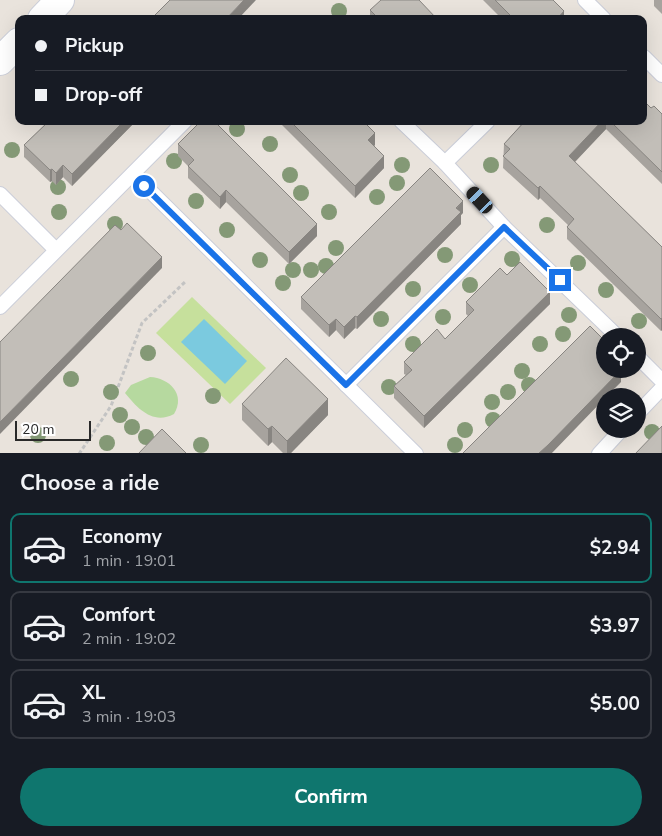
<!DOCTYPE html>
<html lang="en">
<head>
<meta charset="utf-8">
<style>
	body { margin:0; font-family:"Nunito Sans",sans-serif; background:#242831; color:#f1f3f6; height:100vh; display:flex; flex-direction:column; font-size:19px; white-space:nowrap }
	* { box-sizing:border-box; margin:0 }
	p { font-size:16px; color:#9ea1a6 }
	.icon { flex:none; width:28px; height:28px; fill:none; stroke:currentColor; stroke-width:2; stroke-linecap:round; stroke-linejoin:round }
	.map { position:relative; height:453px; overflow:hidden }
	.panel { display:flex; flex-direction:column; background:#171b24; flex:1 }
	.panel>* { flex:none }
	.top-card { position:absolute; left:15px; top:15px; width:632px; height:110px; border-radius:10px; box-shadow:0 5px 20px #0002; display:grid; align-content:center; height:110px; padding:0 20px; background:#171b24 }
	.tools { position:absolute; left:596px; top:328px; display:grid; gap:10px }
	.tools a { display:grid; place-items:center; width:50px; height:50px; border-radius:50%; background:#171b24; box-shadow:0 5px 20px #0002; font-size:25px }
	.scale { position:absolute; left:15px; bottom:12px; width:76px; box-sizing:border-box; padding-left:5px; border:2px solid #292929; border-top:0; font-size:14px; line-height:18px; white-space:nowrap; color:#292929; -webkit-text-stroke:4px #fff; paint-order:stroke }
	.end { position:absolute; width:22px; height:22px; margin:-11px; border:6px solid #1a73e8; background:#fff; box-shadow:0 0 0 2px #fff }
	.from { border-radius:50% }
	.car { position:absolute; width:15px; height:30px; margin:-15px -8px; border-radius:6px; box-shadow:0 0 4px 1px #0007; background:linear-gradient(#222 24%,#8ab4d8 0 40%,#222 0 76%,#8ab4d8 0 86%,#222 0) }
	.top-card b { display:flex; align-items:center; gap:18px; height:48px; font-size:19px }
	.top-card b+b { border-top:1px solid #363941 }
	.top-card i { width:12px; height:12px; background:#f1f3f6 }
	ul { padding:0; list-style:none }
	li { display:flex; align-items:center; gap:15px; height:70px; margin:0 10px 8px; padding:0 10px; border:2px solid #363941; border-radius:10px }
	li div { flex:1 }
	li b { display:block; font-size:19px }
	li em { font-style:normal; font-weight:700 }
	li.on { border-color:#0f766e }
	li>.icon { width:45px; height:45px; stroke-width:1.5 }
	h2 { padding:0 20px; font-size:22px; line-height:60px }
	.button { display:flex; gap:10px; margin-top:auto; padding:10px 20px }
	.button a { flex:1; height:58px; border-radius:30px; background:#0f766e; color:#fff; font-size:20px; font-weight:700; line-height:58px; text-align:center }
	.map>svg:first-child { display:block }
</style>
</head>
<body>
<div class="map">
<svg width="662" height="454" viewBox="0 0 662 454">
	<rect width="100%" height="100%" fill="#e9e3dc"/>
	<!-- green -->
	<path fill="#b6d99f" d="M150,377C169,378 186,394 174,414C153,425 138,409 125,393L131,385Z"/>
	<!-- pitch -->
	<path fill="#c6e09c" d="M192,297L266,368L230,404L156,333Z"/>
	<!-- water -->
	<path fill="#7bcadf" d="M204,319L247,361L225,384L181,342Z"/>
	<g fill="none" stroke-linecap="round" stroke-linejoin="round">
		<!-- service casing -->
		<g stroke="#cbced9" stroke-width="16">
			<g id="service">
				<path d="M585,0L604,19"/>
				<path d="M644,57L662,75"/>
				<path d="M401,121L445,163L504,227L617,336"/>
				<path d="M445,163L488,121"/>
				<path d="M133,174L416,454"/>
				<path d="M0,194L56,250"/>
				<path d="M0,307L185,121"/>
				<path d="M638,357L662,381"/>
				<path d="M346,385L504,227"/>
				<path d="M638,413L662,388"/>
				<path d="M599,454L622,429"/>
			</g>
		</g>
		<!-- secondary casing -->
		<g stroke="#cbced9" stroke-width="30">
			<g id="secondary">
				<path d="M42,19L60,0"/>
				<path d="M0,61L19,42"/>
			</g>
		</g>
		<!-- path -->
		<path stroke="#c3c3c3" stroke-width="3" stroke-dasharray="4 2.5" stroke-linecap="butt" d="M79,454L111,406L142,323L185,282"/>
		<!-- service -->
		<use href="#service" stroke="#fff" stroke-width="14"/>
		<!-- secondary -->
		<use href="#secondary" stroke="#fff" stroke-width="28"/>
	</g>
	<!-- trees -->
	<g fill="#849976">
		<circle cx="339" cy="11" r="8"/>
		<circle cx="237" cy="129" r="8"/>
		<circle cx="270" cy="144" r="8"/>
		<circle cx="12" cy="150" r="8"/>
		<circle cx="174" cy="161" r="8"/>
		<circle cx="402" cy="165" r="8"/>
		<circle cx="491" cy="165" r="8"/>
		<circle cx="290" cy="175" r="8"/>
		<circle cx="397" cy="183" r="8"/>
		<circle cx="58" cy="187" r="8"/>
		<circle cx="301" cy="193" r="8"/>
		<circle cx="377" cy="197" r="8"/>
		<circle cx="196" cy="201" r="8"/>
		<circle cx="59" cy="212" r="8"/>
		<circle cx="329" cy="212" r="8"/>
		<circle cx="115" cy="224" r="8"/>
		<circle cx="547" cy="225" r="8"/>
		<circle cx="227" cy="230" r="8"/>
		<circle cx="336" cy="248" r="8"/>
		<circle cx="445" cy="255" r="8"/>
		<circle cx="512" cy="259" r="8"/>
		<circle cx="260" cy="260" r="8"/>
		<circle cx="578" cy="263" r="8"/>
		<circle cx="326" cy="266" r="8"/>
		<circle cx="293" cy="270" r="8"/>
		<circle cx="311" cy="270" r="8"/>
		<circle cx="283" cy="283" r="8"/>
		<circle cx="470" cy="285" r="8"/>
		<circle cx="413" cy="289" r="8"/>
		<circle cx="606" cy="290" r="8"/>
		<circle cx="569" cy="315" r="8"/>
		<circle cx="443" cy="317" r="8"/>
		<circle cx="381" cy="319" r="8"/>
		<circle cx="639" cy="321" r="8"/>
		<circle cx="563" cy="334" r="8"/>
		<circle cx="413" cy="344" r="8"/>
		<circle cx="540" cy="344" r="8"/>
		<circle cx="148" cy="353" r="8"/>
		<circle cx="522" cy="371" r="8"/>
		<circle cx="71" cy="379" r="8"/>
		<circle cx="529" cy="385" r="8"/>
		<circle cx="389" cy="387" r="8"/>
		<circle cx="111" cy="392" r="8"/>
		<circle cx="508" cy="392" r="8"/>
		<circle cx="213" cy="396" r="8"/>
		<circle cx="492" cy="402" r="8"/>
		<circle cx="120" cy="415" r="8"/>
		<circle cx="493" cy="420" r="8"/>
		<circle cx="132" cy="427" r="8"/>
		<circle cx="465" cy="430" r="8"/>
		<circle cx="652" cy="432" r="8"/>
		<circle cx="38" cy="435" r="8"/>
		<circle cx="146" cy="437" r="8"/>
		<circle cx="107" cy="443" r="8"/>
		<circle cx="201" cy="445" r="8"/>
		<circle cx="455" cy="445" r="8"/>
	</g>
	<!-- wall -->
	<g fill="#a7a39e">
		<path d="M483,0H553L564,19H502Z"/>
		<path d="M654,0H662V14L654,6Z"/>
		<path d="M370,10L437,19H370Z"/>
		<path d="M651,108L662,114V184L606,129L575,162L662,247V330L661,331L567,239V227L568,225L540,198L538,200L503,168L504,144L525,121H644Z"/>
		<path d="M49,121H136L72,186L63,177L56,185L52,181L50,182L24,157V145Z"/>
		<path d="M278,121H363L375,145L374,146L384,168L355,198Z"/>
		<path d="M178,144L317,236L289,264L226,202L220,209L188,178V166L178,156Z"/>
		<path d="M463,213L461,215V224L357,329L355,328L344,339L336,330L329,337L301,309V297Z"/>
		<path d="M507,275L550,304L424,428L394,398V386L406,375L404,374V362L445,339L468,316L466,314V302Z"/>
		<path d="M242,404L328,415L290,454H284L272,442L268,446L242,420Z"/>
	</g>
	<!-- shaded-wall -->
	<g fill="#888581">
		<path d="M244,0H256L238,19H226Z"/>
		<path d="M564,11V19H557Z"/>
		<path d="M124,121H136L72,186V174Z"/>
		<path d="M602,121H606V129L569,168V156Z"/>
		<path d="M375,133V145L368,152V140Z"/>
		<path d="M384,156V168L355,198V186Z"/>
		<path d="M63,165V177L56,185V173Z"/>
		<path d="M52,169V181L50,182V170Z"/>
		<path d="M540,186V198L538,200V188Z"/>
		<path d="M226,190V202L220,209V197Z"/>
		<path d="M463,201V213L461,215V224L357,329V317Z"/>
		<path d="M317,224V236L289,264V252Z"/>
		<path d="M162,257V268L0,434V422Z"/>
		<path d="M550,292V304L424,428V416Z"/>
		<path d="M355,316V328L344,339V327Z"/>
		<path d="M662,318V330L661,331V319Z"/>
		<path d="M336,319V330L329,337V325Z"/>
		<path d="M616,369H623V370L621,372V382L607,396H605V398L551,454H538Z"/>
		<path d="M328,399V415L290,454H287V441Z"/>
		<path d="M272,426V442L268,446V429Z"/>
	</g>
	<!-- building -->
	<g fill="#c2beb8" stroke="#888581">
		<path d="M170,0H244L226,19H151Z"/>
		<path d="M381,0H419L437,19H374L376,16L370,10Z"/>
		<path d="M495,0H553L564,11L557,19H514Z"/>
		<path d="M644,101L651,108L654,106L662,114V172L610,121H644Z"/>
		<path d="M49,121H124L72,174L63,165L56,173L52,169L50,170L24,145Z"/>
		<path d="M201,121H214L317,224L289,252L226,190L220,197L188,166L194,160L178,144Z"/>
		<path d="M290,121H363L375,133L368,140L384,156L355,186Z"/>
		<path d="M525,121H602L569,156L662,247V318L661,319L567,227L574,219L540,186L538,188L503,156L510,149L504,144Z"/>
		<path d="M430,168L463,201L456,208L461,212L357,317L355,316L344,327L336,319L329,325L301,297Z"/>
		<path d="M127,223L162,257L0,422V342L115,225L121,230Z"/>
		<path d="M520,262L550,292L424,416L394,386L412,370L404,362L437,329L445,339L474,310L466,302L500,268L507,275Z"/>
		<path d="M590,326L605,341V369H620L621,370L548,445L538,454H462Z"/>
		<path d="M286,358L328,399L287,441L272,426L268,429L242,404Z"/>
		<path d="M662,426V454H635Z"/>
		<path d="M162,429L187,454H138Z"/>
	</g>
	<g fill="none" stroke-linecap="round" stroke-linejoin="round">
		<!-- route -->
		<path stroke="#1a73e8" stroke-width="6" d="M144,186L346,385L504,227L560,280"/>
	</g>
</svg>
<div class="tools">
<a><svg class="icon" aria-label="locate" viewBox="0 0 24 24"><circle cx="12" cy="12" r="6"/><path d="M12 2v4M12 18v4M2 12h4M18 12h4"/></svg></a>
<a><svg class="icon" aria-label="layers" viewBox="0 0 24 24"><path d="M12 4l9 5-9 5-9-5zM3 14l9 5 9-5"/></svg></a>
</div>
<div class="scale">20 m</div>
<i class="end from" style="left:144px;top:186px"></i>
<i class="end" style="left:560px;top:280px"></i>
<i class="car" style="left:480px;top:200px;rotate:317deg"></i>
<div class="top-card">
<b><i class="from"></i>Pickup</b>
<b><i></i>Drop-off</b>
</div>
</div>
<section class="panel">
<h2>Choose a ride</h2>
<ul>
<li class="on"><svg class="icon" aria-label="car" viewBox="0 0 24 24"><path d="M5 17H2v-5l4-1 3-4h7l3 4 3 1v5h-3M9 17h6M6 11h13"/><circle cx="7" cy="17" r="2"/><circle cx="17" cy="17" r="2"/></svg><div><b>Economy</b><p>1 min · 19:01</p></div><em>$2.94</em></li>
<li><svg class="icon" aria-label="car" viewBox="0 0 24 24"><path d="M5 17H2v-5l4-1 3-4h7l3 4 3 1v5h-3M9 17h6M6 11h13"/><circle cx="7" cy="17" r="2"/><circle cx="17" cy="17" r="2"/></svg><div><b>Comfort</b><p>2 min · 19:02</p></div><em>$3.97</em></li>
<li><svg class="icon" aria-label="car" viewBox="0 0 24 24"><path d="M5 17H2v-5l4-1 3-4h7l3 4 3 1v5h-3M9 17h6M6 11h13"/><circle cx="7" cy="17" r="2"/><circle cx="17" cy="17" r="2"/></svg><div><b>XL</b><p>3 min · 19:03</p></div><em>$5.00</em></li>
</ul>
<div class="button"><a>Confirm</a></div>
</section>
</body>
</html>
